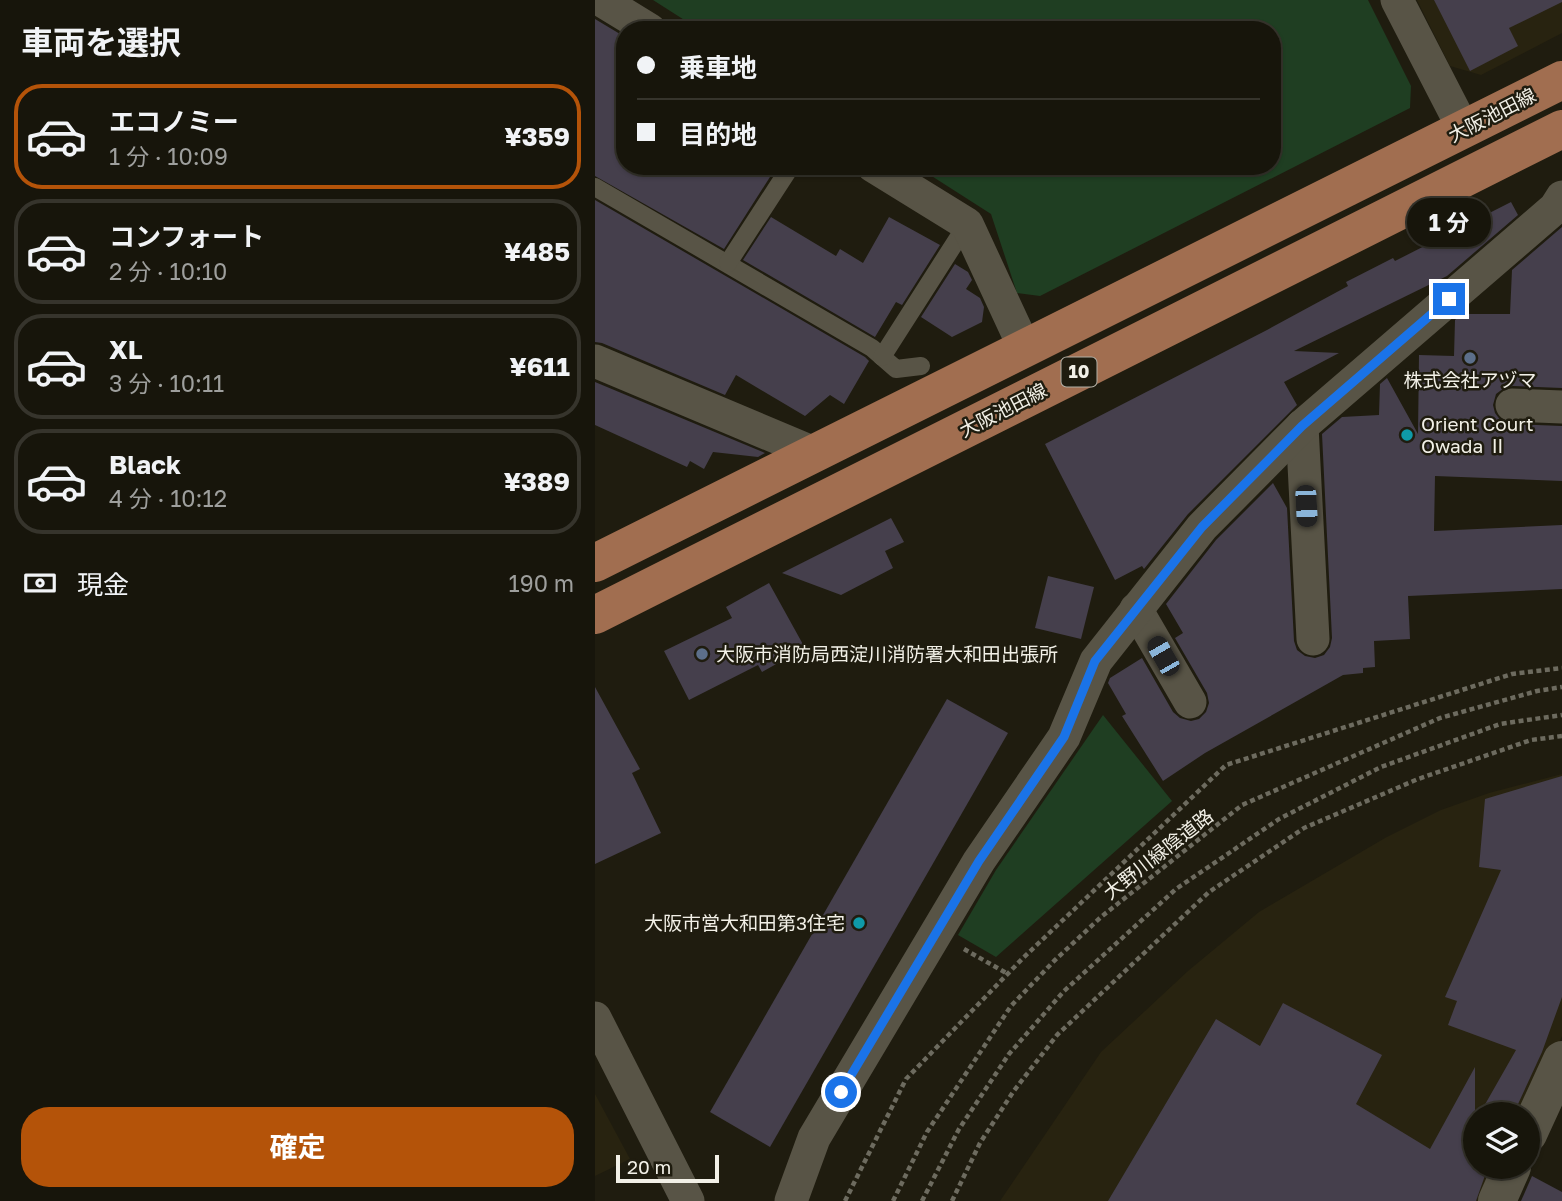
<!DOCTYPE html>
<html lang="ja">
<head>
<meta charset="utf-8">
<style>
	body { margin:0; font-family:"Golos Text","Noto Sans JP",sans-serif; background:#201e14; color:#f1f3f6; height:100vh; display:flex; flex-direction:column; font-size:26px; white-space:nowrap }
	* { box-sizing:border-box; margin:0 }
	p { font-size:23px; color:#9e9f9d }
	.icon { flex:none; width:38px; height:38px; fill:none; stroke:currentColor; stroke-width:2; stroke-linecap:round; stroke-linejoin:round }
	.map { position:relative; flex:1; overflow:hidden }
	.details { display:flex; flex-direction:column; background:#17150b; width:595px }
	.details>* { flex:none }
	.banner { position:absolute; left:21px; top:21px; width:665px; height:154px; border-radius:28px; box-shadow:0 2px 5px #0004,0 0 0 2px #36342c; display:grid; align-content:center; height:154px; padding:0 21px; background:#17150b }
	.controls { position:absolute; left:868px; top:1102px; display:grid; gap:14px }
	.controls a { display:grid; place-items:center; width:77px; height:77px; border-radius:50%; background:#17150b; box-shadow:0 2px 5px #0004,0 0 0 2px #36342c; font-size:35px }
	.scale { position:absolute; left:21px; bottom:18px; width:103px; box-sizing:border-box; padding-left:7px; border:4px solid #f2f0e7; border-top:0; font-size:19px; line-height:24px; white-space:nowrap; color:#f2f0e7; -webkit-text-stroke:5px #1f1c0f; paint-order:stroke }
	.end { position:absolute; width:32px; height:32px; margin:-16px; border:9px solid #1a73e8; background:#fff; box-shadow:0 0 0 4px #fff }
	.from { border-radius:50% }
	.bubble { position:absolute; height:49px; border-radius:24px; background:#17150b; box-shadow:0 2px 5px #0004,0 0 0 2px #36342c; font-size:23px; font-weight:700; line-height:49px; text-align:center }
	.car { position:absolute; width:21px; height:42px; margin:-21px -10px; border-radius:9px; box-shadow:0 0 5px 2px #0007; background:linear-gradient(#222 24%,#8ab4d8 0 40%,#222 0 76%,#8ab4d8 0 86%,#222 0) }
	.banner b { display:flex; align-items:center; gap:24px; height:66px; font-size:26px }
	.banner b+b { border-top:2px solid #36342c }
	.banner i { width:18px; height:18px; background:#f1f3f6 }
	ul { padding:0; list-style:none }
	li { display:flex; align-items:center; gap:21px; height:105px; margin:0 14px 10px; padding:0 7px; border:4px solid #36342c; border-radius:28px }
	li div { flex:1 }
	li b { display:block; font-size:26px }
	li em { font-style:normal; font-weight:700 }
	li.selected { border-color:#b45309 }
	li>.icon { width:63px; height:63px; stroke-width:1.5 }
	h2 { padding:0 21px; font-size:32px; line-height:84px }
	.pay { display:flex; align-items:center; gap:18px; height:77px; padding:0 21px; font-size:26px }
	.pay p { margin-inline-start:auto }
	.primary-button { display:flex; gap:14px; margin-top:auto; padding:14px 21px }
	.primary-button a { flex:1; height:80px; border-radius:28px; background:#b45309; color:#fff; font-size:28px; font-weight:700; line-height:80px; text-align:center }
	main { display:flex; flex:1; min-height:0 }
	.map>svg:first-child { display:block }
</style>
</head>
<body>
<main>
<section class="details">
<h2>車両を選択</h2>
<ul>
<li class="selected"><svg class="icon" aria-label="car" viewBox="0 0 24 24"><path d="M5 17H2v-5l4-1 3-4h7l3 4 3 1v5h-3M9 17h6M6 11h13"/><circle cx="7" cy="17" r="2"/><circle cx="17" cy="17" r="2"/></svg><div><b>エコノミー</b><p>1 分 · 10:09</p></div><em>¥359</em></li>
<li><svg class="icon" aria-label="car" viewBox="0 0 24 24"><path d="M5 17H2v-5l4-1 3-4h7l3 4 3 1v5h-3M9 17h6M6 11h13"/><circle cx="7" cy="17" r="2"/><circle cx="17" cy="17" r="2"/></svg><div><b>コンフォート</b><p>2 分 · 10:10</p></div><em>¥485</em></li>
<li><svg class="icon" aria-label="car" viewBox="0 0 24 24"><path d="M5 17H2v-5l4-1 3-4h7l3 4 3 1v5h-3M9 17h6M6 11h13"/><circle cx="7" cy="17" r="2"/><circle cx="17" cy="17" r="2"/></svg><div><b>XL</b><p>3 分 · 10:11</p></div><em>¥611</em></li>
<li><svg class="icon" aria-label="car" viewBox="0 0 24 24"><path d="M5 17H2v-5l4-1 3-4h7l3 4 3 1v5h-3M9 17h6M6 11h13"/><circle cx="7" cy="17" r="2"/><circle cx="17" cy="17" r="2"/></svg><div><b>Black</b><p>4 分 · 10:12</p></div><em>¥389</em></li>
</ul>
<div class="pay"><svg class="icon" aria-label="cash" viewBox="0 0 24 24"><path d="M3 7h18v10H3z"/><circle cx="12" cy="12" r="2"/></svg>現金<p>190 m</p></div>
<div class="primary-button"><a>確定</a></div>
</section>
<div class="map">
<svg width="967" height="1201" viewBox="0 0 967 1201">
	<rect width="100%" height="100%" fill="#1f1c0f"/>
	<!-- built -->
	<g fill="#282310">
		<path d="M822,0H967V33L886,75L855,66Z"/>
		<path d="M967,774V1036L932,1115H880V1167H908L893,1201H405L506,1052L593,971L664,912L790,838L846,810L894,793Z"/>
		<path d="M0,1094L35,1159L0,1176Z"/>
	</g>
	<!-- green -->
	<g fill="#1f3e22">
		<path d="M58,0H773L816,86L815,108L445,296L422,293L396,214L321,166H677V30H105Z"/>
		<path d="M508,715L577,801L401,957L363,935L401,870Z"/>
	</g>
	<!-- building -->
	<g fill="#453f4c">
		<path d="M839,0H967V2L914,28L923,46L875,71Z"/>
		<path d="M0,19L30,37V166H182L129,249L0,176Z"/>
		<path d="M0,200L270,357L274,361L249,404L235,395L210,416L141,375L130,395L7,343L0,342Z"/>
		<path d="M916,202L923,215L852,276L699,351L744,353L689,382L702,405L593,514L549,569L547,566L520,580L450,444L672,330L753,286L751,282L798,258L800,261Z"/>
		<path d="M176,217L241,256L245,249L268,263L294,217L345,245L307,305L301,302L280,337L148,260Z"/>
		<path d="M967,227V388L918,386L909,388L901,394L898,405L900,413L906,421L916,424L967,426V481L840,476L839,531L967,525V589L813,596L815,639L779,641L780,667L768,668V673L748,675L610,753L568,781L527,716L531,714L513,683L515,678L547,658L578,712L585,718L596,721L604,719L611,712L614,703L612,693L580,638L588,633L571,604L621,540L678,483L692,508L699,641L702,650L710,656L720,658L729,655L735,647L737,638L727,434L747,417L784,415L785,384L792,378L823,434L824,355L859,356L860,320L866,314H915L917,270Z"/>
		<path d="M360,264L373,272L377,280L371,289L385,298L389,307L387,322L357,337L326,317Z"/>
		<path d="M0,382L170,453L163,457L118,452L109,469L95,461L92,467L0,425Z"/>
		<path d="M296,518L309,542L290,551L298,568L246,595L187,573Z"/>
		<path d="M453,576L499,587L486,639L440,628Z"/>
		<path d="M174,583L210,648L167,672L163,665L94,700L69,651L137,618L131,607Z"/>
		<path d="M0,687L45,769L37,773L66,833L0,864Z"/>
		<path d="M352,699L413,733L175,1147L115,1112Z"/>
		<path d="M967,776V997L947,1052L918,1115H884L921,1050L853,1025L862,1001L850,997L906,870L884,867L890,799Z"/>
		<path d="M688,1003L787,1055L761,1104L835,1149L880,1067V1167H893L881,1201H513L621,1019L665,1046Z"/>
		<path d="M937,1176L967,1192V1201H926Z"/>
	</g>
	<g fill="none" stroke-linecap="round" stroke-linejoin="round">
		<!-- path -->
		<g stroke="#6d6b5f" stroke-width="4.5" stroke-dasharray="5 3.5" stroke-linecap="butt">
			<path d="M369,949L413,974"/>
			<path d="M250,1201L311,1079L428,958L631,765L917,674L967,668"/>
			<path d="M298,1201L332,1132L416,1006L459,961L506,917L647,805L845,718L942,691L967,687"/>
			<path d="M327,1201L364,1129L414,1054L469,991L581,889L684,819L786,767L905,724L967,715"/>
			<path d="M357,1201L385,1143L418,1092L462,1035L614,892L709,828L823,779L936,740L967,736"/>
		</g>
		<!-- lane -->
		<g stroke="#585446" stroke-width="18">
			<path d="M0,187L277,348L301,369L326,366"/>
			<path d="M133,263L196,166"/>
			<path d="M287,357L372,224"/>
		</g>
		<!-- street -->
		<g stroke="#585446" stroke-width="33">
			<path d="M6,0L55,30"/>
			<path d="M802,0L869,130"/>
			<path d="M278,166L372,224L430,349"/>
			<path d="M0,361L219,453"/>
			<path d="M917,405L967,407"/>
			<path d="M707,426L718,639"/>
			<path d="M541,609L595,702"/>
			<path d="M0,1018L93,1201"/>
			<path d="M196,1201L219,1138L384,861L469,737L501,661L607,527L707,426L960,208L967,197"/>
		</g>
		<!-- secondary -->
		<g stroke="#585446" stroke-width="38">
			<path d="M933,1134L967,1060"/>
			<path d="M902,1201L917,1167"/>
		</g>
		<!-- primary -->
		<g stroke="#a16e50" stroke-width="38">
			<path d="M0,563L967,80"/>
			<path d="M0,615L967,129"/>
		</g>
	</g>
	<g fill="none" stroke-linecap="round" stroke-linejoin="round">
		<!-- route -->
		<path stroke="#1a73e8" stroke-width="9" d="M246,1092L384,861L469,737L500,661L607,527L707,426L854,299"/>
	</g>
	<!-- markers -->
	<g fill="#5c6f8a" stroke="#1f1c0f" stroke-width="2.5">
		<circle cx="875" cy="358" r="7"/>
		<circle cx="107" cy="654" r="7"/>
	</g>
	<g fill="#0f9aa8" stroke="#1f1c0f" stroke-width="2.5">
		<circle cx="812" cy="435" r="7"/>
		<circle cx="264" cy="923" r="7"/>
	</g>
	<g text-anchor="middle" stroke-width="5" stroke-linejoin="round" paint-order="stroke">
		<!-- shield labels -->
		<rect fill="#1f1c0f" stroke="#b3b0a6" stroke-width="2" x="466.5" y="357.5" width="35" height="29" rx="5"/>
		<g font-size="18" font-weight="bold" fill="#f2f0e7">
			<text x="484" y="378">10</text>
		</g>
		<!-- street labels -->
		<g font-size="19" fill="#f2f0e7" stroke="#1f1c0f">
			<text transform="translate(897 115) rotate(-27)" y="7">大阪池田線</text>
			<text transform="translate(408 410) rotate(-27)" y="7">大阪池田線</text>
			<text transform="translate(563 854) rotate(-38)" y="7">大野川緑陰道路</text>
		</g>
		<!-- poi labels -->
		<g font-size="19" fill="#f2f0e7" stroke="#1f1c0f" text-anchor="start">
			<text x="875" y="387" text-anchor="middle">株式会社アヅマ</text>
			<text x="826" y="431">Orient Court<tspan x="826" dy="22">Owada Ⅱ</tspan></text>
			<text x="121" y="661">大阪市消防局西淀川消防署大和田出張所</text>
			<text x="250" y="930" text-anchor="end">大阪市営大和田第3住宅</text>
		</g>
	</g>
</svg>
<div class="controls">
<a><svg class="icon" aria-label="layers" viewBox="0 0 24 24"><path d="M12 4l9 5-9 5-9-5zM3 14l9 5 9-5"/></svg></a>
</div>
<div class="scale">20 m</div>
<i class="end from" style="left:246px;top:1092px"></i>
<i class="end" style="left:854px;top:299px"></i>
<div class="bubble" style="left:812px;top:198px;width:84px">1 分</div>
<i class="car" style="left:711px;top:506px;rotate:177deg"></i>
<i class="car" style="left:568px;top:656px;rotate:330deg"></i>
<div class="banner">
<b><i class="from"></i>乗車地</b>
<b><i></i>目的地</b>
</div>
</div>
</main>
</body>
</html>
